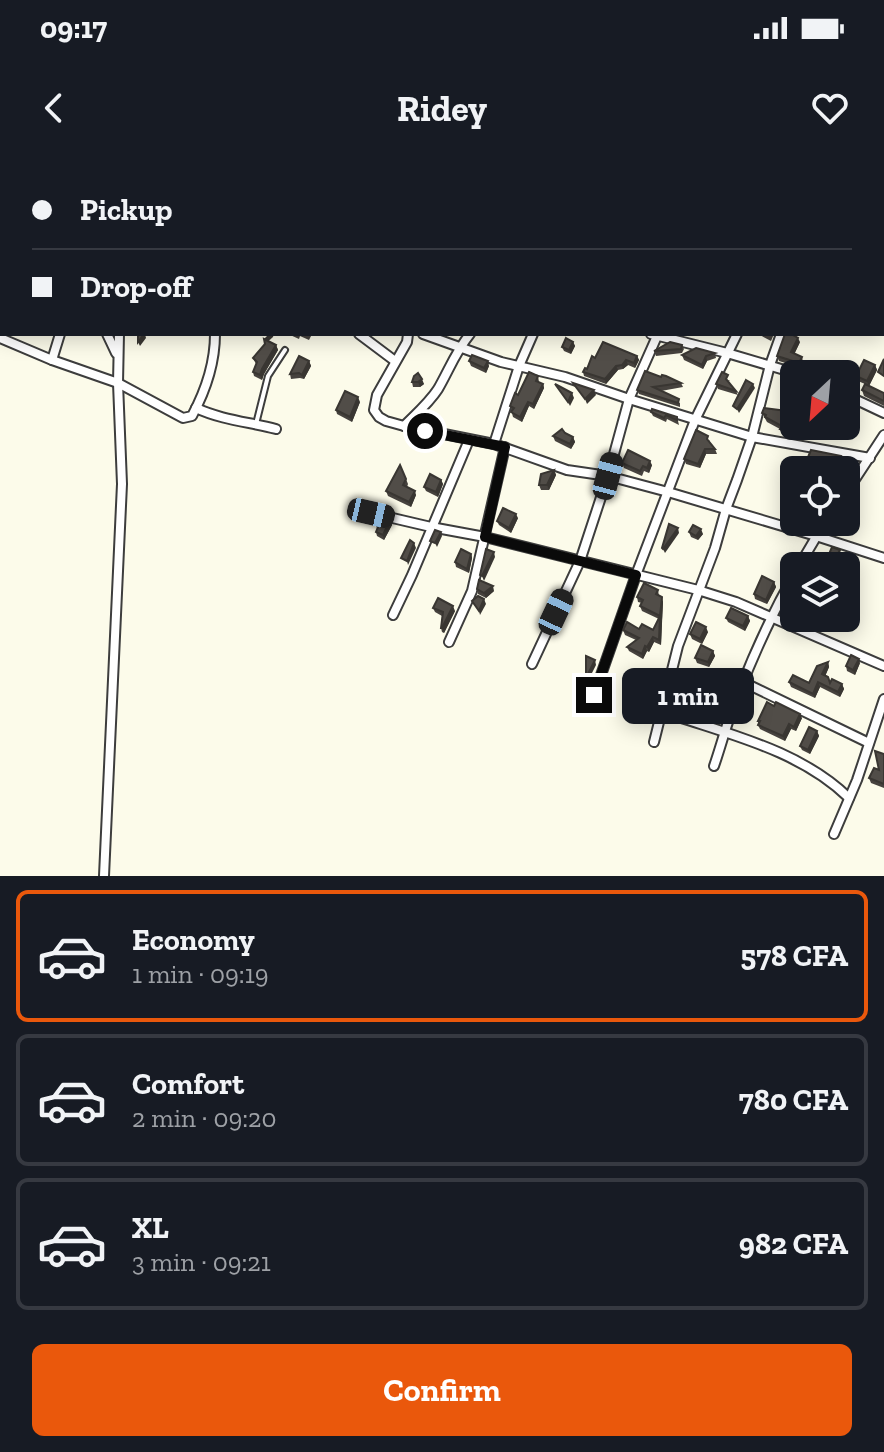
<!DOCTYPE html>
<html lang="en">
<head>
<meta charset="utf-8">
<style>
	body { margin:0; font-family:"Zilla Slab",serif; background:#242831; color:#f1f3f6; height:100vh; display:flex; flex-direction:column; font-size:30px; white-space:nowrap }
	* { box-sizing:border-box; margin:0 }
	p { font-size:26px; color:#9ea1a6 }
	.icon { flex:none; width:44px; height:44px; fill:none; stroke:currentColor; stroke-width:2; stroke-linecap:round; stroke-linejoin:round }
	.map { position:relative; height:716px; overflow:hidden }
	.details { display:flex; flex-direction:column; background:#171b24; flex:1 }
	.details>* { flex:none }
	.top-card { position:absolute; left:0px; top:0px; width:884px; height:176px; box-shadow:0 4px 20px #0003; display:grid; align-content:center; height:176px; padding:0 32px; background:#171b24 }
	.needle { width:52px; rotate:206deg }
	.controls { position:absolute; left:780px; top:200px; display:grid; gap:16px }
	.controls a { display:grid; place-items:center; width:80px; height:80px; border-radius:12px; background:#171b24; box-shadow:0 4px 20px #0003; font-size:40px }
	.end { position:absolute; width:36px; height:36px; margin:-18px; border:10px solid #0a0a0a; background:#fff; box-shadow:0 0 0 4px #fff }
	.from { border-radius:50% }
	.bubble { position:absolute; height:56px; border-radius:12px; background:#171b24; box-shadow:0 4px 20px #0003; font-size:26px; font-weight:800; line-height:56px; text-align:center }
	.car { position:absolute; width:24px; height:48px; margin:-24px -12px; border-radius:10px; box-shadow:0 0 6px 2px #0007; background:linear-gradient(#222 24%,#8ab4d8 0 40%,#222 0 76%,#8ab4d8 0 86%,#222 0) }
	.top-card b { display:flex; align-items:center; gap:28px; height:76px; font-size:30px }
	.top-card b+b { border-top:2px solid #363941 }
	.top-card i { width:20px; height:20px; background:#f1f3f6 }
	ul { padding:14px 0 0; list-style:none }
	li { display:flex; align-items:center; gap:24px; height:132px; margin:0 16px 12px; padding:0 16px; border:4px solid #363941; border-radius:12px }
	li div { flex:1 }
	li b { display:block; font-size:30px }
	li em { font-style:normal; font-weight:800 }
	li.on { border-color:#ea580c }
	li>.icon { width:72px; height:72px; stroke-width:1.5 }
	.cta { display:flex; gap:16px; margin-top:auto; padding:16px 32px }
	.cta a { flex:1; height:92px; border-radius:12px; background:#ea580c; color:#fff; font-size:32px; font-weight:800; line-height:92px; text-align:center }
	.status { display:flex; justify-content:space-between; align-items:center; height:56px; padding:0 40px; background:#171b24; direction:ltr }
	.status svg { height:22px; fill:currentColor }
	header { display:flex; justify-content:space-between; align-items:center; height:104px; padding:0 32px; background:#171b24; font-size:36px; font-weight:800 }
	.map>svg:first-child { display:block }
</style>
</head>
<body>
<div class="status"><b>09:17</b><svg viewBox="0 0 49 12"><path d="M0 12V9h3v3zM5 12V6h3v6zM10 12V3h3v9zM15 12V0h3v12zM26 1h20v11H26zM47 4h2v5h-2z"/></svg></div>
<header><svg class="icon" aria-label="back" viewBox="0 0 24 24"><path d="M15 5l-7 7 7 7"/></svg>Ridey<svg class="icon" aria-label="heart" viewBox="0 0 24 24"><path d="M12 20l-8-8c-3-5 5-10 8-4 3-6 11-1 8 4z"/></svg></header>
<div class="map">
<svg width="884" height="716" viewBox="0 0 884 716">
	<rect width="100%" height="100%" fill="#fcfbea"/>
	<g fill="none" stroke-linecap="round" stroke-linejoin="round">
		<!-- lane casing -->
		<g stroke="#3d3d3d" stroke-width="8">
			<g id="lane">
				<path d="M882,58L884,59"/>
				<path d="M256,264L268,216L285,190"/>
			</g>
		</g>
		<!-- street casing -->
		<g stroke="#3d3d3d" stroke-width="12">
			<g id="street">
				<path d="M103,0L112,2"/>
				<path d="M490,0L504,2"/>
				<path d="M688,0L691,2"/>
				<path d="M127,2V0"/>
				<path d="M179,2V0"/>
				<path d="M294,2L296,0"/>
				<path d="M411,2L412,0"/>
				<path d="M608,2L609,0"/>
				<path d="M747,2L748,0"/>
				<path d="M822,2L823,0"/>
				<path d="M0,48L2,49"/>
				<path d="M882,126L884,128"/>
				<path d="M107,174L116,193"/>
				<path d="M359,174L395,201"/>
				<path d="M408,174L407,182L377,235L374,250L379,257L386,261L404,266L494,284L567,310L608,316L668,332L816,376L884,398"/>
				<path d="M423,174L501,202L565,217L629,239L752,277L870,298"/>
				<path d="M651,174L727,193L798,214"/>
				<path d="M0,178L52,200L118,223L183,258L192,256C206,230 215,204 215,174"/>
				<path d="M52,200L60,174"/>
				<path d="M846,235L884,253"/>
				<path d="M196,248C222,260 249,262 276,269"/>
				<path d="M404,266C416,254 429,243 438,229C449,210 456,191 470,174"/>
				<path d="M494,284L519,206L533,174"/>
				<path d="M846,333L884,275"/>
				<path d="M371,353L431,367L485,377L698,430L736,442L884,506"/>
				<path d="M799,406L825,362"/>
				<path d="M393,455L412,415L469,280"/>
				<path d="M449,482L472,431L505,287"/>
				<path d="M532,504L580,401L608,316L629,239L658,174"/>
				<path d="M743,522L869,583"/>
				<path d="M594,535L636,415L695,260L737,174"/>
				<path d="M661,551C726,574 799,589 849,638"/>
				<path d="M654,582L678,486L715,388L726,349L737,320L752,277L770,205L781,174"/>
				<path d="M714,606C722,583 728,558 738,535C754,493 772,454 794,415"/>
				<path d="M834,674L857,620L884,539"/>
				<path d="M104,716L122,324L118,223L119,174"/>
			</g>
		</g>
		<!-- lane -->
		<use href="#lane" stroke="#fff" stroke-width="4"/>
		<!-- street -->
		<use href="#street" stroke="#fff" stroke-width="8"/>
	</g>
	<!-- wall -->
	<g fill="#46423e">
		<path d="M288,174H312L309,180L300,176L299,179Z"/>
		<path d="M758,174H774L771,181Z"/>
		<path d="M273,177L268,181L276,185L278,190L264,214L262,220L254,216L253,212L256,204L253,198L265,184Z"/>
		<path d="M573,182L575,186L571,194L564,191L562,187Z"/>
		<path d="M800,182L794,194L802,197L803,202L801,208L779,201L777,196Z"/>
		<path d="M682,185L684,189L682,193L656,196L654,191Z"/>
		<path d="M715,193L716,198L707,201L703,209L684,200L682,195Z"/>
		<path d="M637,196L639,200L635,208L628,205L623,209L618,210L606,224L584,216L583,212L595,198Z"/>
		<path d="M309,201L311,206L304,219L300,218L291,219L290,214Z"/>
		<path d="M469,201L489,206L486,213L471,206Z"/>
		<path d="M875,205L877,210L869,226L884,233V246L864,236L862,230L865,224L858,221L856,216Z"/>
		<path d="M414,216L424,224L420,227H413L412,222Z"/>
		<path d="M538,216L539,222L543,224L544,228L534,249L529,246L522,262L513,257L510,246L518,235Z"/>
		<path d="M661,217L681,223L683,227L661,231L680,243V247L639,234L637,230Z"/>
		<path d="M730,220L728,222L736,231L738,235L718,229L716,224Z"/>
		<path d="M360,242L352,262L337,254L336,250Z"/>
		<path d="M651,252L677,257L679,265L667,259L666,262L653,256Z"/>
		<path d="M762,253L794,266H809L802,279L782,274L780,269L767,262Z"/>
		<path d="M565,273L573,277L575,282L571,289L555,281L553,276Z"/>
		<path d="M710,280L709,282L715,289L717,294H706L700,308L686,304L684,299Z"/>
		<path d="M841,296L843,300L838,310H822L818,308L817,310H814L808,307L806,302Z"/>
		<path d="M622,303L652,305L649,313L644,311L642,316L624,308Z"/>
		<path d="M554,310L556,315L549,330H541L539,325Z"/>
		<path d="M406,319L408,324L407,327L416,335L411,347L388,336L386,331Z"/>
		<path d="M441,320L443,324L438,337L426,331L424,327Z"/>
		<path d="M794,324V340L785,336L784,331Z"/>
		<path d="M518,358L511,373L499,365L497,361Z"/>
		<path d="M390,360L392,365L384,380L377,376L376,372L377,368L374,361Z"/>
		<path d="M689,372L703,374L698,380L691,377Z"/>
		<path d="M471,394L472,398L469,413L456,407L455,402Z"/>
		<path d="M774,422L776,427L767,444L755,439L754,434Z"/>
		<path d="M477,429L494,431L486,438L478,434Z"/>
		<path d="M658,430L659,436L663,442L661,485L654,482L649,492L647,491L643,499L629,491L627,487L636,480L625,475L623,470L639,469L653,470L659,459L642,451L640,446L642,443L638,442L637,437Z"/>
		<path d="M433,448L455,451L444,473L442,472L441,468L442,456L435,452Z"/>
		<path d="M748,456L750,461L745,471L728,462L726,458Z"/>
		<path d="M708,472L702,484L692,479L690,474Z"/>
		<path d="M713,491L715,496L709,507L697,503L695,498Z"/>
		<path d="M828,502L829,507L825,516L831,523L842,524L844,529L840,537L820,527L815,538L791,527L789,522L809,523Z"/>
		<path d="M860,503L855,515L847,511L846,506Z"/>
		<path d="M802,558L796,571L791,569L785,581L760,569L758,565V561Z"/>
		<path d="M817,571L819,576L810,594L802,590L800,586Z"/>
		<path d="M884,594V628L871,623L869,618L879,610Z"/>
	</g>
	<!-- shaded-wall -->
	<g fill="#393632">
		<path d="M144,174H145L146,178L140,186L138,182Z"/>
		<path d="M269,174H274L273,177L266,183L264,179Z"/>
		<path d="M798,178L800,182L793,197L791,192Z"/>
		<path d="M573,182L575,186L571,194L569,190Z"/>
		<path d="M276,185L278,190L264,214L262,220L260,215L262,209Z"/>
		<path d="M637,196L639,200L635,208L634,203Z"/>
		<path d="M706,196L707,201L703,209L702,205Z"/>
		<path d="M626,200L628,205L623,209L622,205Z"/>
		<path d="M309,201L311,206L304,219L302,215Z"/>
		<path d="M488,201L489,206L486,213L484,208Z"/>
		<path d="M875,205L877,210L869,226L867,221Z"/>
		<path d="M616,206L618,210L606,224L605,219Z"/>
		<path d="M422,219L424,224L420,227L418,222Z"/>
		<path d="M543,224L544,228L534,249L533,244Z"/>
		<path d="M753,224L755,228L739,253L737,249Z"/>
		<path d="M594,230L596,235L587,244L585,239Z"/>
		<path d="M572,233L574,238L570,246L568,242Z"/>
		<path d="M358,237L360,242L352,262L350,257Z"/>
		<path d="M528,242L529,246L522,262L520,257Z"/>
		<path d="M805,266H809L802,279L801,274Z"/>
		<path d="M573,277L575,282L571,289L570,284Z"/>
		<path d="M705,289L706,294L700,308L698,304Z"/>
		<path d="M841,296L843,300L838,310H834Z"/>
		<path d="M650,301L652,305L649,313L647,308Z"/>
		<path d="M554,310L556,315L549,330L547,325Z"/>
		<path d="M441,320L443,324L438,337L436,332Z"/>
		<path d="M415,331L416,335L411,347L409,342Z"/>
		<path d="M516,354L518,358L511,373L509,368Z"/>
		<path d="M390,360L392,365L384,380L383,375Z"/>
		<path d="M678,368L679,373L665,393L663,389Z"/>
		<path d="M701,369L703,374L698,380L696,376Z"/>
		<path d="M441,372L442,376L437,387L435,383Z"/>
		<path d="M414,383L416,388L408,405L407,401Z"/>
		<path d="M840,390L841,395L836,404L835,399Z"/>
		<path d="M494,392L495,397L484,421L482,416Z"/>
		<path d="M471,394L472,398L469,413L467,409Z"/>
		<path d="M774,422L776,427L767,444L766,440Z"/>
		<path d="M493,426L494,431L486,438L484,433Z"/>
		<path d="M662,437L663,442L662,460L660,456Z"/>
		<path d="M484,439L486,444L480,455L479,451Z"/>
		<path d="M453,446L455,451L444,473L442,468Z"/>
		<path d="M660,456L662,461L661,485L659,480Z"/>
		<path d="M748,456L750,461L745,471L743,466Z"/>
		<path d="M706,467L708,472L702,484L700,479Z"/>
		<path d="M653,477L654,482L649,492L647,487Z"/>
		<path d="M645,486L647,491L643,499L642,494Z"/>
		<path d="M713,491L715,496L709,507L708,502Z"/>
		<path d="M859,499L860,503L855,515L853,510Z"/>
		<path d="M595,500L596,505L587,523L586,518Z"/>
		<path d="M828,502L829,507L824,519L822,514Z"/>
		<path d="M818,522L820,527L815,538L813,534Z"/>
		<path d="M842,524L844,529L840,537L838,532Z"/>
		<path d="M800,554L802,558L796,571L794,567Z"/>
		<path d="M789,564L791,569L785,581L783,576Z"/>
		<path d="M817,571L819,576L810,594L808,590Z"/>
	</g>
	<!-- building -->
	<g fill="#514d48" stroke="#393632" stroke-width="2">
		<path d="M0,0H8L7,2H2V6L0,8Z"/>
		<path d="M535,0H548L547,2H534Z"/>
		<path d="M613,0H629L628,2Z"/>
		<path d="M648,0H682L684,2H647Z"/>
		<path d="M882,0H884V19L882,18V2H881Z"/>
		<path d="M882,98L884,99V111L882,110Z"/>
		<path d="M138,174H144L138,182Z"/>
		<path d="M785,174H791L798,178L791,192L802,197L799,203L777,196Z"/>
		<path d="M566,178L573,182L569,190L562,187Z"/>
		<path d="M264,179L276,185L262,209L260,215L253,212L257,202L253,198L265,184Z"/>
		<path d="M603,182L637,196L634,203L626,200L622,205L616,206L605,219L583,212L585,208L587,209L592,196L595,198Z"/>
		<path d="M670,182L682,185L681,189L654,191Z"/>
		<path d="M696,188L715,193L706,196L702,205L682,195Z"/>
		<path d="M472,195L488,201L484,208L469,201Z"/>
		<path d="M299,196L309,201L302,215L299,213L290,214Z"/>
		<path d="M884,199V216L878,212Z"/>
		<path d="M864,200L875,205L867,221L856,216Z"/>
		<path d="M645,211L661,217L662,215L666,216L681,223L653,227L679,239L678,243L637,230Z"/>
		<path d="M529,212L538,216L536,221L543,224L533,244L528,242L520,257L511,252L514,248L510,246L515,233L518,235Z"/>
		<path d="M722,212L728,215L726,219L736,231L716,224Z"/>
		<path d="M418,213L422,219L418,222H412L414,216Z"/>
		<path d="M746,220L753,224L737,249L733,246Z"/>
		<path d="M573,223L594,230L585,239Z"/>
		<path d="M555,224L572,233L568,242Z"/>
		<path d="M865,224L884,233V241L862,230Z"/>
		<path d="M345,231L358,237L350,257L336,250Z"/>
		<path d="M764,248L794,252V266H805L801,274L780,269L782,266L765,257L766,255L762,253Z"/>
		<path d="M652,249L677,257V260L666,255L664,258L651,252Z"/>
		<path d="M562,269L565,273L573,277L570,284L553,276Z"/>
		<path d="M696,270L708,276L707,279L715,289H705L698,304L684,299Z"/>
		<path d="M628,290L650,301L647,308L643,306L640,311L622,303Z"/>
		<path d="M811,290L841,296L834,310H831L816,304L815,306L806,302Z"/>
		<path d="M400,305L406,319L403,325L415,331L409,342L386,331Z"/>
		<path d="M554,310L547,325H539L541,314Z"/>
		<path d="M430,314L441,320L436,332L424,327Z"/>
		<path d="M789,321L794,324V336L784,331Z"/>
		<path d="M503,348L516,354L509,368L497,361Z"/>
		<path d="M380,358L390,360L383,375L376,372L378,367L374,361Z"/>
		<path d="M669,364L678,368L663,389L662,388Z"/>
		<path d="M693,365L701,369L696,376L689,372Z"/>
		<path d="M435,370L441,372L435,383L430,381Z"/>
		<path d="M410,380L414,383L407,401L401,398Z"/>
		<path d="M832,387L840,390L835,399L844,404L843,406H824Z"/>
		<path d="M461,389L471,394L467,409L455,402Z"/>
		<path d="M486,389L494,392L482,416L480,415Z"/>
		<path d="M762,416L774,422L766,440L754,434Z"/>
		<path d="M479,420L493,426L484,433L477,429Z"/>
		<path d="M644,423L658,430L656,434L662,437L660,456L640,446L643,440L637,437Z"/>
		<path d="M478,436L484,439L479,451L472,441Z"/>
		<path d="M438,438L453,446L442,468H441L443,452L433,448Z"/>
		<path d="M731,448L748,456L743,466L726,458Z"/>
		<path d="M660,456L659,480L653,477L647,487L645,486L642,494L627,487L639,478L623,470L627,462L639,469L642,464L653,470Z"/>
		<path d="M696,462L706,467L700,479L690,474Z"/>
		<path d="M701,485L713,491L708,502L695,498Z"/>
		<path d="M851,495L859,499L853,510L846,506Z"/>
		<path d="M586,496L595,500L586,518Z"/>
		<path d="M828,502L822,514L828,517L830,523L832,519L842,524L838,532L818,522L813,534L789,522L793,515L809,523L817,506Z"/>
		<path d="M767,542L774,546L776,542L800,554L794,567L789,564L783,576L758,565L760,561H758Z"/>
		<path d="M809,567L817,571L808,590L800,586Z"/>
		<path d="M875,591L884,594V624L869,618L874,608L879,610Z"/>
	</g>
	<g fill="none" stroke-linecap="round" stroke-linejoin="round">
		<!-- route -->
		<path stroke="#0a0a0a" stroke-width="10" d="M425,271L505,287L485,377L636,415L594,535"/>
	</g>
</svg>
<div class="controls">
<a><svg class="needle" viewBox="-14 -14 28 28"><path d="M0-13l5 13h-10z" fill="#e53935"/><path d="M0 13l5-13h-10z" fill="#9ea1a6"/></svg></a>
<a><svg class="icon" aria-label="locate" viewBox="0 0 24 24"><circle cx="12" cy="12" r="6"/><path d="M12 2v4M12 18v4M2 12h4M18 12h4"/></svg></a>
<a><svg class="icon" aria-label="layers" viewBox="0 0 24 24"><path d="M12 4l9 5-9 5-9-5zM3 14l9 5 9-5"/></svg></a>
</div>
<i class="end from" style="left:425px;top:271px"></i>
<i class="end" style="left:594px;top:535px"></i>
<div class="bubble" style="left:622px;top:508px;width:132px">1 min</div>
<i class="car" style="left:608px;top:316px;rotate:15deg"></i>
<i class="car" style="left:371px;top:353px;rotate:103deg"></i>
<i class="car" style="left:556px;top:452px;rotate:25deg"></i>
<div class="top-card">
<b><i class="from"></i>Pickup</b>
<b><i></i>Drop-off</b>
</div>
</div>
<section class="details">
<ul>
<li class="on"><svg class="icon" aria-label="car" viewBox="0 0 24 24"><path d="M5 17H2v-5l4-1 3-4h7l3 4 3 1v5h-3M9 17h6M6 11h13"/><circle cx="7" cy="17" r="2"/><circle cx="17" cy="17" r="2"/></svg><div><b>Economy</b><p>1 min · 09:19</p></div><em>578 CFA</em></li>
<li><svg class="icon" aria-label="car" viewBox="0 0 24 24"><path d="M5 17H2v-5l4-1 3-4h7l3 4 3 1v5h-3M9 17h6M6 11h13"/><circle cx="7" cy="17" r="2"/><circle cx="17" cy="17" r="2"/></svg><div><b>Comfort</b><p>2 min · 09:20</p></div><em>780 CFA</em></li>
<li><svg class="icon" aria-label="car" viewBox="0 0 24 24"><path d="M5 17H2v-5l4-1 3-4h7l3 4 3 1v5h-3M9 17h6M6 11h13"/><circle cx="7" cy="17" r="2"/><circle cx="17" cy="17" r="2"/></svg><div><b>XL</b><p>3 min · 09:21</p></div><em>982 CFA</em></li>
</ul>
<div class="cta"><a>Confirm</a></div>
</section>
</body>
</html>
